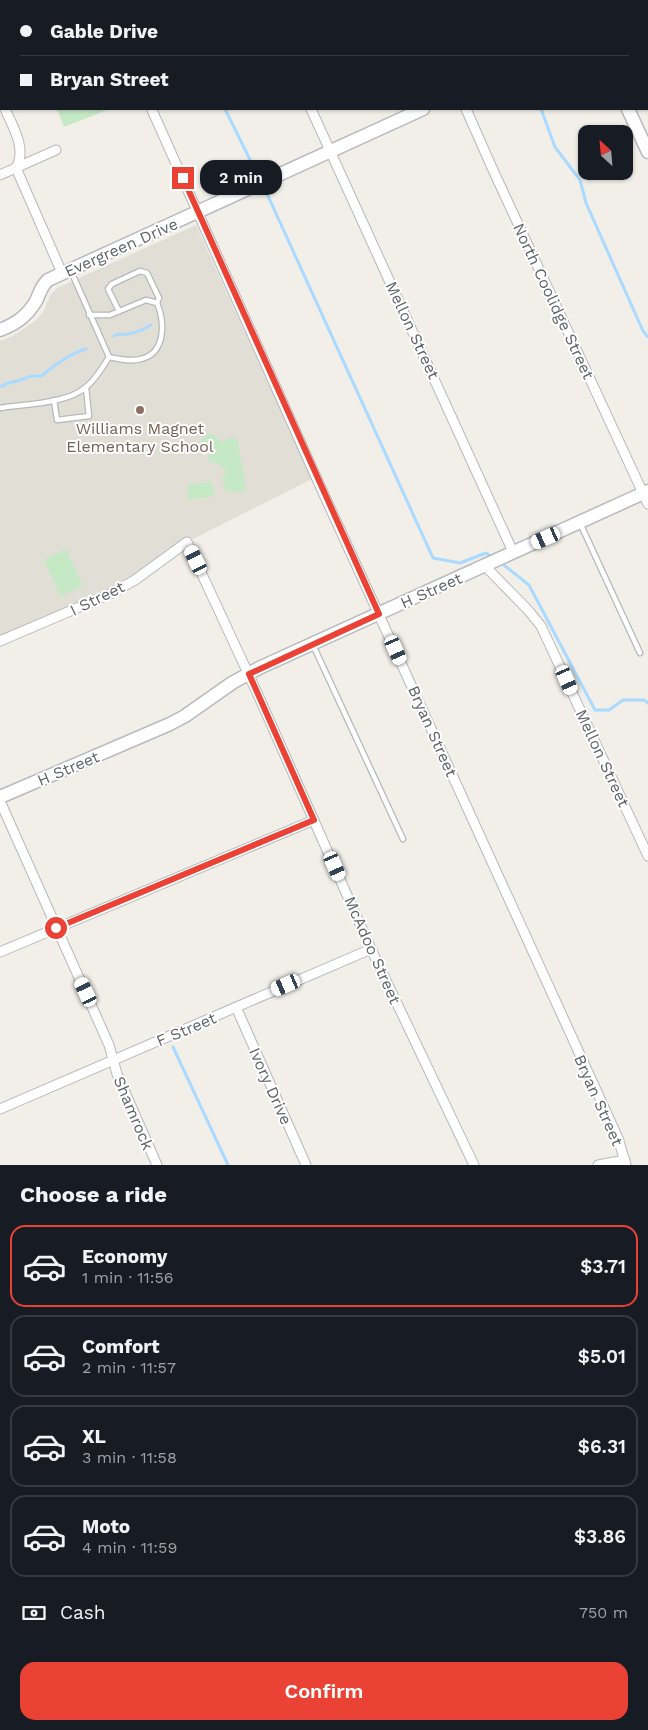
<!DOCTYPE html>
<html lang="en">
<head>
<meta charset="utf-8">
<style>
	body { margin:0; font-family:"Work Sans",sans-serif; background:#242831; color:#f1f3f6; height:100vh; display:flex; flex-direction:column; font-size:19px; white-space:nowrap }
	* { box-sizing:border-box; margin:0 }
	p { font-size:16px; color:#9ea1a6 }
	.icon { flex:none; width:28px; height:28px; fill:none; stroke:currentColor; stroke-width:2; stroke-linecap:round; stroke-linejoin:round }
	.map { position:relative; height:1165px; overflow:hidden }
	.panel { display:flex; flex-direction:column; background:#171b24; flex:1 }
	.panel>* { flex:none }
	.top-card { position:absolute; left:0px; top:0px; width:649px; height:110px; box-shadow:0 1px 4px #0004; display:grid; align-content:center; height:110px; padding:0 20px; background:#171b24 }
	.needle { width:32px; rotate:334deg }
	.tools { position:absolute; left:578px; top:125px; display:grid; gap:10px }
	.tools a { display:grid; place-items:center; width:55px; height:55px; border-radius:10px; background:#171b24; box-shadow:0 1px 4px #0004; font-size:25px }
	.end { position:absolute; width:22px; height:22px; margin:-11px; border:6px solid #ea4335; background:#fff; box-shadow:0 0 0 2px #fff }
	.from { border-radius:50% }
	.bubble { position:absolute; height:35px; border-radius:15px; background:#171b24; box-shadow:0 1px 4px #0004; font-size:16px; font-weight:600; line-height:35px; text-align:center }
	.car { position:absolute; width:15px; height:30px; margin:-15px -8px; border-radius:6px; box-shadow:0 0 4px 1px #0007; background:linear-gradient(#fff 24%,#345 0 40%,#fff 0 76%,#345 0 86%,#fff 0) }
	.top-card b { display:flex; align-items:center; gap:18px; height:48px; font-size:19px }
	.top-card b+b { border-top:1px solid #363941 }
	.top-card i { width:12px; height:12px; background:#f1f3f6 }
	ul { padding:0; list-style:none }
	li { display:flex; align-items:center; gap:15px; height:82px; margin:0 10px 8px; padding:0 10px; border:2px solid #363941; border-radius:15px }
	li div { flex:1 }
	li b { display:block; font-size:19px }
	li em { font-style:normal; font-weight:600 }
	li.current { border-color:#ea4335 }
	li>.icon { width:45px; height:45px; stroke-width:1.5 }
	h2 { padding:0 20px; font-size:22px; line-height:60px }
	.pay { display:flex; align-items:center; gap:12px; height:55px; padding:0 20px; font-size:19px }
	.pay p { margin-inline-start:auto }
	.cta { display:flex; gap:10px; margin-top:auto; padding:10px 20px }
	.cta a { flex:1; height:58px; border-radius:15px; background:#ea4335; color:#fff; font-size:20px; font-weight:600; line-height:58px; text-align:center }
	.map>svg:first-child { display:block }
</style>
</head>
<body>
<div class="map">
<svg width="648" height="1165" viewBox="0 0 648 1165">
	<rect width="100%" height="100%" fill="#f1efe8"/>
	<!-- education -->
	<path fill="#e1ded6" d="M196,225L312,479L187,542L124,586L0,641V341L13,336L36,320L43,312L50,296L57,288Z"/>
	<!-- green -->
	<g fill="#c5e8c5">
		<path d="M0,0H251L252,1H1L0,49Z"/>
		<path d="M57,109H110L64,127Z"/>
		<path d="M209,433L216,436L221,443L231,438L237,439L245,483V491L229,492L225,489L222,477L227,472L219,464L209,461L208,456L212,453V450H206L201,443L202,438Z"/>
		<path d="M212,482L214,496L189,500L187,485Z"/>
		<path d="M66,549L83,586L61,596L44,560Z"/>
	</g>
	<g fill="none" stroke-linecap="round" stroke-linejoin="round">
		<!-- stream -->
		<g stroke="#aadaff" stroke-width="3">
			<path d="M210,0V1"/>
			<path d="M225,109L260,180"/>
			<path d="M541,109L555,147L580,180L586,203L643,331L648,337"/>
			<path d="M263,185L433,558L460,563L486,553L493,558"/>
			<path d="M114,336L118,334C130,336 141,331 151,325"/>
			<path d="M0,386H4L5,384L21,380L31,376H42C52,366 72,353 86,349"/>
			<path d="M500,562L529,585L595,710H609L623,700H644L648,703"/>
			<path d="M173,1047L228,1165"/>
		</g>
		<!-- lane casing -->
		<g stroke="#b5b8bc" stroke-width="7">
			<g id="lane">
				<path d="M71,271L109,357"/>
				<path d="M119,311L108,289L112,284L140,271L147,273L159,298L157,303"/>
				<path d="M89,315H110L146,300L157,303C165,322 166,353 141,359C131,362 119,359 109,357"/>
				<path d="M54,400L57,420L89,416L86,388"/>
				<path d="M0,408C24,404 67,404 86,387C95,380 103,367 109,357"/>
				<path d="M580,523L640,653"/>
				<path d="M313,645L403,839"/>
			</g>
		</g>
		<!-- street casing -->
		<g stroke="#b5b8bc" stroke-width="11">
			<g id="street">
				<path d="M578,0V1"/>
				<path d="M322,1V0"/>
				<path d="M0,99L1,101"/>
				<path d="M5,109C13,127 27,149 16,168L62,273"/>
				<path d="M311,109L513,552"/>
				<path d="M466,109L493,170L648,504"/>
				<path d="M152,110L316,477L608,1116L618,1138L626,1165"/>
				<path d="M0,175L56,150"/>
				<path d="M485,566L528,610L541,626L648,856"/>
				<path d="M0,641L110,594L135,580L187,542L259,697L371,949L474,1165"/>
				<path d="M0,801L109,1045L117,1074L157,1165"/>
				<path d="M0,952L314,820"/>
				<path d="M236,1007L306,1165"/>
				<path d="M0,1109L371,949"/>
				<path d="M598,1165L625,1160"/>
			</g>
		</g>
		<!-- secondary casing -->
		<g stroke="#b6babf" stroke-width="15">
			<g id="secondary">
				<path d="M641,1L642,0"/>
				<path d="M628,109L648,152"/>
				<path d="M0,330C16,324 27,316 36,301C40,293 41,286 48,280L423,109"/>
				<path d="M0,797L170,724L185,716L232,683L259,668L648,491"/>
			</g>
		</g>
		<!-- lane -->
		<use href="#lane" stroke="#fff" stroke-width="4.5"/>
		<!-- street -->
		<use href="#street" stroke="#fff" stroke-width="9"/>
		<!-- secondary -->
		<use href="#secondary" stroke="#fff" stroke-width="12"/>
	</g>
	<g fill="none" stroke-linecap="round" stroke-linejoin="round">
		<!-- route -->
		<path stroke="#ea4335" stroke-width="6" d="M56,928L314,820L249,674L379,614L183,178"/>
	</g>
	<!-- markers -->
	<circle fill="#8d6e63" stroke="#fff" stroke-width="2" cx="140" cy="410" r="5"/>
	<g text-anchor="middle" stroke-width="4" stroke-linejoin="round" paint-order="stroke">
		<!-- street labels -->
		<g font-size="16" fill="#5f6368" stroke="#fff">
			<text transform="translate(121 247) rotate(-24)" y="6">Evergreen Drive</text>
			<text transform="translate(554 301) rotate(65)" y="6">North Coolidge Street</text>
			<text transform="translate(413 330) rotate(65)" y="6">Mellon Street</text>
			<text transform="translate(431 590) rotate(-24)" y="6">H Street</text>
			<text transform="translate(97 598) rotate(-26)" y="6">I Street</text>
			<text transform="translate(433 731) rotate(66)" y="6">Bryan Street</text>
			<text transform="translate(603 758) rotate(65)" y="6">Mellon Street</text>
			<text transform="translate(68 768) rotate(-23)" y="6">H Street</text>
			<text transform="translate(373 950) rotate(66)" y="6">McAdoo Street</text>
			<text transform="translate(186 1029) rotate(-23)" y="6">F Street</text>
			<text transform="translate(271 1086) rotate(66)" y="6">Ivory Drive</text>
			<text transform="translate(599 1100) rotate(66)" y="6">Bryan Street</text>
			<text transform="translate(134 1113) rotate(67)" y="6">Shamrock</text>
		</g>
		<!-- education labels -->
		<g font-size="16" fill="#785e54" stroke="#fff">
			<text x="140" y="434">Williams Magnet<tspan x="140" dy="18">Elementary School</tspan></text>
		</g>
	</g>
</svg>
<div class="tools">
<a><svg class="needle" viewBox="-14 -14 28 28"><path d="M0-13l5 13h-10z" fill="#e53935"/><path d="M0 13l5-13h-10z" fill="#9ea1a6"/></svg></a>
</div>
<i class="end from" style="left:56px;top:928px"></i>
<i class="end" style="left:183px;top:178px"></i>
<div class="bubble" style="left:200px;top:160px;width:82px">2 min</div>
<i class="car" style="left:546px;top:538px;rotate:246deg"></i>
<i class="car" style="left:196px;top:560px;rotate:334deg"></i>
<i class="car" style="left:396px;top:650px;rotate:156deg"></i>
<i class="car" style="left:567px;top:680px;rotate:156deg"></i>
<i class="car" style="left:335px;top:866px;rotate:156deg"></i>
<i class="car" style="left:286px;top:985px;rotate:247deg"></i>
<i class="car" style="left:86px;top:992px;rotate:335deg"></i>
<div class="top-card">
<b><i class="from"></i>Gable Drive</b>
<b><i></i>Bryan Street</b>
</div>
</div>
<section class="panel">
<h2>Choose a ride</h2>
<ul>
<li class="current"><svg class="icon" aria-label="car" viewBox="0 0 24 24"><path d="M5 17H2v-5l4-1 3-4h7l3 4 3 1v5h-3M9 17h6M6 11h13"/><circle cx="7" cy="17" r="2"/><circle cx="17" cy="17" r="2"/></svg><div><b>Economy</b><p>1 min · 11:56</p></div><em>$3.71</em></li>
<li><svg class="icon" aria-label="car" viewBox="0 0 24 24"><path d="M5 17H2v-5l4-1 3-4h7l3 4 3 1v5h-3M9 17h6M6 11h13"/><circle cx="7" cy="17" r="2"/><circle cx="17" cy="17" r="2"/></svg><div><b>Comfort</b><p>2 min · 11:57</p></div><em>$5.01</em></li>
<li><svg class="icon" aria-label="car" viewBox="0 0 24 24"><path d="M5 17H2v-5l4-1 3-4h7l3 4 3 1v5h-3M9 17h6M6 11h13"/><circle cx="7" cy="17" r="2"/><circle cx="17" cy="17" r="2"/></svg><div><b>XL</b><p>3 min · 11:58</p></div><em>$6.31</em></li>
<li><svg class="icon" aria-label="car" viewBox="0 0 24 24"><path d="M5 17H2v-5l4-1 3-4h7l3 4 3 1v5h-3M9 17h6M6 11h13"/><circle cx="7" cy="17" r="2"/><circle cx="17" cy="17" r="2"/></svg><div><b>Moto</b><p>4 min · 11:59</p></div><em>$3.86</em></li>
</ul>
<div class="pay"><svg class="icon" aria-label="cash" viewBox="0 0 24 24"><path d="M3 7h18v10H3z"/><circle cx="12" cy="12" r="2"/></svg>Cash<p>750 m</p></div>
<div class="cta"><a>Confirm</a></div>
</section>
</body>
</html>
